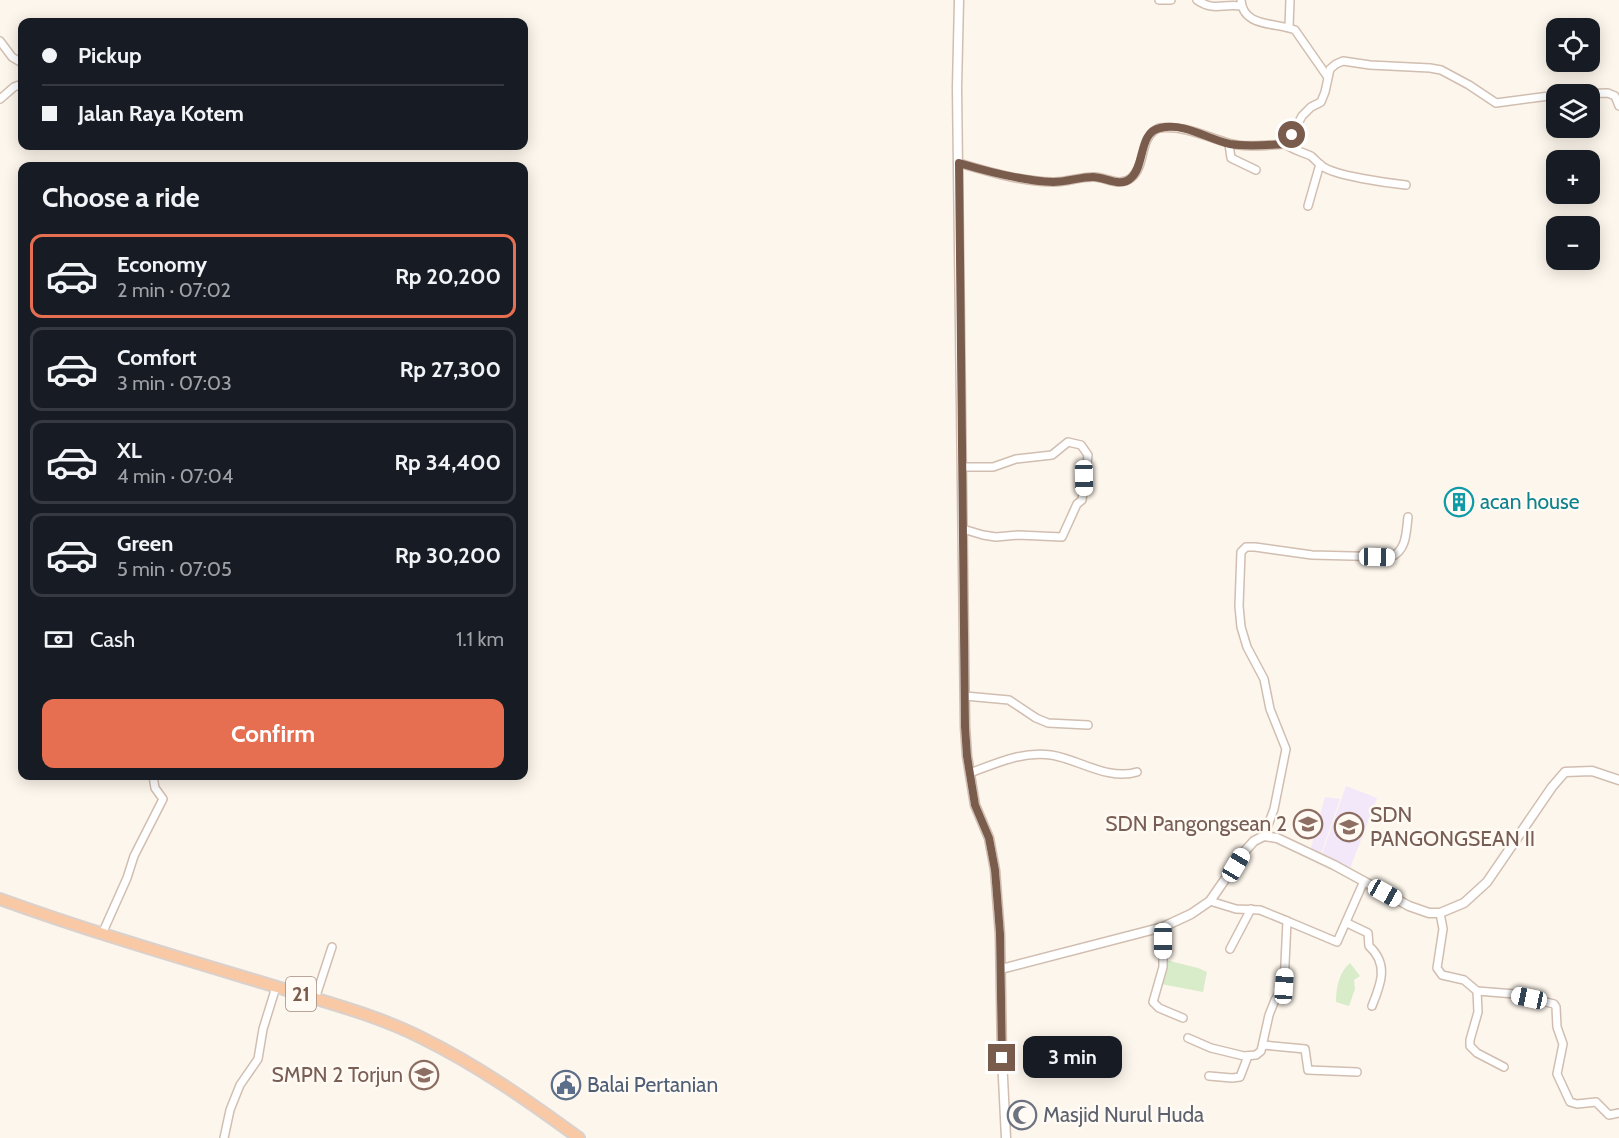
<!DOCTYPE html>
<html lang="en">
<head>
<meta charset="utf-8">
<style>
	body { margin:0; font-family:Cabin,sans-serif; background:#242831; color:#f1f3f6; height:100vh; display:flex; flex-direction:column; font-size:22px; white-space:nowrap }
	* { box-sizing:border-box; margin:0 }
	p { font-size:20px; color:#9ea1a6 }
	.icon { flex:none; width:33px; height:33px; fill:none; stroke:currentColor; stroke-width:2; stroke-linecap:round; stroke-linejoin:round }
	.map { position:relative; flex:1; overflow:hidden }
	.drawer { position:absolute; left:18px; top:162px; width:510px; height:618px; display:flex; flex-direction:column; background:#171b24; border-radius:12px; box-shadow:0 3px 15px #0003 }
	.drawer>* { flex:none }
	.top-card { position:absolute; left:18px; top:18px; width:510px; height:132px; border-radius:12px; box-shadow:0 3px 15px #0003; display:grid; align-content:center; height:132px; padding:0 24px; background:#171b24 }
	.controls { position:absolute; left:1546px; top:18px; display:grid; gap:12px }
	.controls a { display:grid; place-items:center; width:54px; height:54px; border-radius:12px; background:#171b24; box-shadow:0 3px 15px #0003; font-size:30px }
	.end { position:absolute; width:27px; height:27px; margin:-14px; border:8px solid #7a5c4d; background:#fff; box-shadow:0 0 0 3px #fff }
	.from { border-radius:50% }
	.bubble { position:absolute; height:42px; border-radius:12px; background:#171b24; box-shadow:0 3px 15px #0003; font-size:20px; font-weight:700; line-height:42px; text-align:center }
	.car { position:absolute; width:18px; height:36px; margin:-18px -9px; border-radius:8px; box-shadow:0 0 4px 2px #0007; background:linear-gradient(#fff 24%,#345 0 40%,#fff 0 76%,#345 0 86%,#fff 0) }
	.top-card b { display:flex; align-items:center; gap:21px; height:57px; font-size:22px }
	.top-card b+b { border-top:2px solid #363941 }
	.top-card i { width:15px; height:15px; background:#f1f3f6 }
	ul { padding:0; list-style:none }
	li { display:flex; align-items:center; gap:18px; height:84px; margin:0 12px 9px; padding:0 12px; border:3px solid #363941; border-radius:12px }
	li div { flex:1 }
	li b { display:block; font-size:22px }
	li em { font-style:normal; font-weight:700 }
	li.active { border-color:#e76f51 }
	li>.icon { width:54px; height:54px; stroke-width:1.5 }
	h2 { padding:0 24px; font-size:27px; line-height:72px }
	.pay { display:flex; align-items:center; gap:15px; height:66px; padding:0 24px; font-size:22px }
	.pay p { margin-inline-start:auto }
	.primary-button { display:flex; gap:12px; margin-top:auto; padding:12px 24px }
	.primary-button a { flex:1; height:69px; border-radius:12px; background:#e76f51; color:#fff; font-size:24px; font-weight:700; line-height:69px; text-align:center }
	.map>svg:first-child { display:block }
</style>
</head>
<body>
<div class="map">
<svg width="1619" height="1138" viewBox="0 0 1619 1138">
	<rect width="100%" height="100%" fill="#fdf6ec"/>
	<!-- education -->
	<g fill="#f3e8fa">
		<path d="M1346,786L1377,798L1349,871L1321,857Z"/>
		<path d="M1325,797L1340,799L1320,857L1310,851Z"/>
	</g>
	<!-- green -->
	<g fill="#d8ecc9">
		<path d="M1166,960L1198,968L1207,972L1203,992L1161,984Z"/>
		<path d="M1350,963L1360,976L1354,980L1355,989L1349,1006L1336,1002C1336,988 1339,972 1350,963Z"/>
	</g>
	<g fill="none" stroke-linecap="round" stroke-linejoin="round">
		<!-- minor casing -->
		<g stroke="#d1beb0" stroke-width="10">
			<g id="minor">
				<path d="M1159,0H1171"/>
				<path d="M1197,0C1215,12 1222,3 1241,6"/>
				<path d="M1241,0C1243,28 1276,22 1295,30L1327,76"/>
				<path d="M1289,27L1290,0"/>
				<path d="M0,41L12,57L22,63"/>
				<path d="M1559,94L1608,93L1615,96L1619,106"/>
				<path d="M0,99L14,87L22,84"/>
				<path d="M1229,144L1231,158L1256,170"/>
				<path d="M1285,144C1293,150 1302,152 1311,156C1315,159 1317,163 1322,166C1335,176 1388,183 1406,185"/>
				<path d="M959,163C989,172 1023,182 1054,182C1068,182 1082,176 1095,177C1107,178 1120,187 1131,178C1147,165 1138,137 1159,128C1183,125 1205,136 1228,143C1245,148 1267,145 1285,144L1292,135L1302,116L1311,107L1321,102L1325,92L1330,69L1336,64L1343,61L1370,65L1430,68L1441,70L1469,85L1496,103L1557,95"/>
				<path d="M1308,206L1320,164"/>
				<path d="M962,467H993L1016,459L1052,455L1068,442L1081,445L1088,455L1082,500L1077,504L1062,537L1018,535L996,537L983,535L963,529"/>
				<path d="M965,696L1009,700L1036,718L1048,723L1088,725"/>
				<path d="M970,773C997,763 1022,751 1051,755C1078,759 1108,781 1137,772"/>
				<path d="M1264,836L1274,809L1286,749L1270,709L1264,679L1247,647L1241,627L1239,606L1241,552L1246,547H1255L1312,555L1391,557C1407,550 1406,532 1408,517"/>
				<path d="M1440,913L1443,929L1437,968L1442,975L1464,980L1477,991L1478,1012L1470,1040V1046L1477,1053L1504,1067"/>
				<path d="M1287,921L1337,942L1364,881"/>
				<path d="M1347,923L1368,933L1369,946C1389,964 1381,984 1372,1006"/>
				<path d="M1163,927V967L1153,1002L1159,1008L1183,1018"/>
				<path d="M102,934L127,878L134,856L163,799L155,788L153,776"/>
				<path d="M1230,949L1251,909"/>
				<path d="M1477,991L1515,994L1554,1004L1556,1007L1557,1027L1563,1044L1557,1074L1570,1102L1577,1104L1596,1102L1609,1115L1619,1113"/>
				<path d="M315,999L332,947"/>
				<path d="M1188,1038L1211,1048L1244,1056L1256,1055L1261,1051L1269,1015L1275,1000L1284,985L1287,921L1260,910L1236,909L1210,901"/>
				<path d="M1263,1045L1305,1049L1308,1070L1357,1072"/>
				<path d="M1209,1076L1232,1078L1240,1077L1248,1056"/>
				<path d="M224,1138L230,1110L240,1085L258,1059L263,1029L276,987"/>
			</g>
		</g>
		<!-- tertiary casing -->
		<g stroke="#d1beb0" stroke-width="11">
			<g id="tertiary">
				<path d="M959,0L957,88L965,727L967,756L975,805L989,838L995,870L1000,935L1002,1058L1006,1138"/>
				<path d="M1001,969L1163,927L1191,914L1210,901L1244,852L1254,841L1264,836L1277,838L1334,865L1409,906L1429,913H1440L1464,903L1487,882L1552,787L1565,772L1592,771L1619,780"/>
			</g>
		</g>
		<!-- trunk casing -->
		<g stroke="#dad1cd" stroke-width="14">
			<path id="trunk" d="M0,899C91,932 184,959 277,987C325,1002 377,1015 422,1038C477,1065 530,1102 579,1138"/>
		</g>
		<!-- minor -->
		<use href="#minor" stroke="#fff" stroke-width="7"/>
		<!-- tertiary -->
		<use href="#tertiary" stroke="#fff" stroke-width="8"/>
		<!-- trunk -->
		<use href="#trunk" stroke="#f9c8a4" stroke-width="10"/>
	</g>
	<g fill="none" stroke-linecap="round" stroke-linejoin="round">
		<!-- route -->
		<path stroke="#7a5c4d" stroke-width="8" d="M1002,1058L1000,934L995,870L989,838L975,805L967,756L965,727L959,163C989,172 1022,181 1053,182C1067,182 1080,177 1093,177C1106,177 1121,189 1132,177C1145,164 1139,132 1160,128C1184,122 1207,139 1230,144C1248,147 1267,145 1285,144L1292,135"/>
	</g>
	<!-- icons -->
	<defs>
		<g id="building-ring" transform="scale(1.5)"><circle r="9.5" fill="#fffaf3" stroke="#0f9aa8" stroke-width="1.5"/><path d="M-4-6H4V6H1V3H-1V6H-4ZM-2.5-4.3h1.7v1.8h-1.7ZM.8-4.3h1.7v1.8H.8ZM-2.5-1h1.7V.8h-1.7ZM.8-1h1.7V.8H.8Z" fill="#0f9aa8"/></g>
		<g id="school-ring" transform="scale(1.5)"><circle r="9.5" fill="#fffaf3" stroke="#8d6e63" stroke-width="1.5"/><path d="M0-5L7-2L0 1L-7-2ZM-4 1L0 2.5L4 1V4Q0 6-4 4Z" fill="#8d6e63"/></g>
		<g id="civic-ring" transform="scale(1.5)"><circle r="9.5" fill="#fffaf3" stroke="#5c6f8a" stroke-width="1.5"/><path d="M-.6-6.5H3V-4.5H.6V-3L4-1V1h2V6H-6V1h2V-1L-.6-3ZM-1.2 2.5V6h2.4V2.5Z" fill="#5c6f8a"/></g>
		<g id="mosque-ring" transform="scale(1.5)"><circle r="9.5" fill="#fffaf3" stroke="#6b7280" stroke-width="1.5"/><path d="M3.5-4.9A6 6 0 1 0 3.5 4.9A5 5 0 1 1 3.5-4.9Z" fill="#6b7280"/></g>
	</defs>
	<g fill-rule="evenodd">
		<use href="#building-ring" x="1459" y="502"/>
		<use href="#school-ring" x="1308" y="824"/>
		<use href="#school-ring" x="1349" y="827"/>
		<use href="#school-ring" x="424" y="1075"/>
		<use href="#civic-ring" x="566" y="1085"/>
		<use href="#mosque-ring" x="1022" y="1115"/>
	</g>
	<g text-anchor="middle" stroke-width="5" stroke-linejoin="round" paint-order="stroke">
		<!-- shield labels -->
		<rect fill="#fffaf3" stroke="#a28b7f" stroke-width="1.5" x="286" y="977" width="30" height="34" rx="4.5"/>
		<g font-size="20" font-weight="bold" fill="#7a5c4d">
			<text x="301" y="1001">21</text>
		</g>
		<!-- culture labels -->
		<g font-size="21" fill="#0d838f" stroke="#fffaf3" text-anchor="start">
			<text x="1480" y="509">acan house</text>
		</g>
		<!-- education labels -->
		<g font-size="21" fill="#785e54" stroke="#fffaf3" text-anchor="end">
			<text x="1370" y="822" text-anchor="start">SDN<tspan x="1370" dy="24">PANGONGSEAN II</tspan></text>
			<text x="1287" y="831">SDN Pangongsean 2</text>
			<text x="403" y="1082">SMPN 2 Torjun</text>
		</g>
		<!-- service labels -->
		<g font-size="21" fill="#4e5e75" stroke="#fffaf3" text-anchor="start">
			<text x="587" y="1092">Balai Pertanian</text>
		</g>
		<!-- worship labels -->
		<g font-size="21" fill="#5b616d" stroke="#fffaf3" text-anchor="start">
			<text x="1043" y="1122">Masjid Nurul Huda</text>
		</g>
	</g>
</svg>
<div class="controls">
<a><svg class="icon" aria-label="locate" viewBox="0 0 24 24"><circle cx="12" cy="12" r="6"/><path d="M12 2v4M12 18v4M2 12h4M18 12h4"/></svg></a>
<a><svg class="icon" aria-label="layers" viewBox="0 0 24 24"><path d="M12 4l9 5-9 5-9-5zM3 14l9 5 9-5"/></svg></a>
<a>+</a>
<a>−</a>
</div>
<i class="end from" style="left:1292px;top:135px"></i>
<i class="end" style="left:1002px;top:1058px"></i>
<div class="bubble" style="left:1023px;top:1036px;width:99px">3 min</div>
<i class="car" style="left:1084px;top:478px;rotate:179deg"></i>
<i class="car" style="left:1377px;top:557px;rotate:91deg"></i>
<i class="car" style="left:1236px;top:865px;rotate:31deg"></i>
<i class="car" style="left:1385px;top:893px;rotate:119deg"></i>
<i class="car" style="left:1163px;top:941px;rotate:180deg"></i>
<i class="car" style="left:1284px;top:986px;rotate:4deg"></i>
<i class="car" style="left:1529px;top:998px;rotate:282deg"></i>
<div class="top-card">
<b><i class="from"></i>Pickup</b>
<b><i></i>Jalan Raya Kotem</b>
</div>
<section class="drawer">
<h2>Choose a ride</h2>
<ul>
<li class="active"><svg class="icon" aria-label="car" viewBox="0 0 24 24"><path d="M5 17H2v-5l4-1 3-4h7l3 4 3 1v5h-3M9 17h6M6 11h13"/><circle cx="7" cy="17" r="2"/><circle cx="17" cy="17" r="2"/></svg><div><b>Economy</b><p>2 min · 07:02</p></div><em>Rp 20,200</em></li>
<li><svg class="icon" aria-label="car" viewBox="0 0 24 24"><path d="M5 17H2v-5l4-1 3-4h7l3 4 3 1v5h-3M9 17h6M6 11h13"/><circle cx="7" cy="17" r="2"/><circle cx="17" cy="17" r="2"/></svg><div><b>Comfort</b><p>3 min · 07:03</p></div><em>Rp 27,300</em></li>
<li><svg class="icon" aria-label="car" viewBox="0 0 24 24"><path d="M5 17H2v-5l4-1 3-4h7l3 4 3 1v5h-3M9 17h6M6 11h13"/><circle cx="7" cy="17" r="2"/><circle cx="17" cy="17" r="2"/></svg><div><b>XL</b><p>4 min · 07:04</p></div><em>Rp 34,400</em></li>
<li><svg class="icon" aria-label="car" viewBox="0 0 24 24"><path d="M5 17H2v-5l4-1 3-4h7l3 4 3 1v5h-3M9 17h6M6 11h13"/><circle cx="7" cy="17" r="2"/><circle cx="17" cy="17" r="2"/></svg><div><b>Green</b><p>5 min · 07:05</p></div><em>Rp 30,200</em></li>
</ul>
<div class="pay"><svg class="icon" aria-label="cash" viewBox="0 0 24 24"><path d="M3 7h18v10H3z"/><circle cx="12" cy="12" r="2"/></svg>Cash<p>1.1 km</p></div>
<div class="primary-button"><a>Confirm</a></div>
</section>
</div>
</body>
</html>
